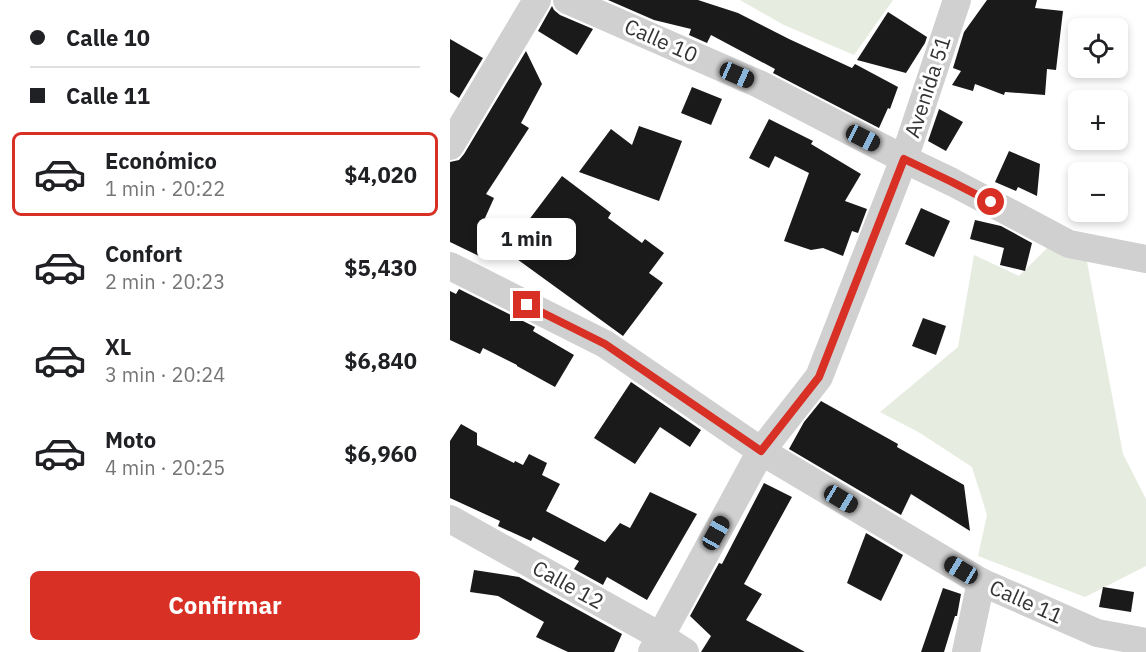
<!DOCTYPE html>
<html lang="es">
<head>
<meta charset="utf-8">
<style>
	body { margin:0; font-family:"IBM Plex Sans",sans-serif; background:#f6f6f6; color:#202124; height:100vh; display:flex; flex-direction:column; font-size:22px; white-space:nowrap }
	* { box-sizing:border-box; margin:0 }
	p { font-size:20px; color:#757577 }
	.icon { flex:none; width:33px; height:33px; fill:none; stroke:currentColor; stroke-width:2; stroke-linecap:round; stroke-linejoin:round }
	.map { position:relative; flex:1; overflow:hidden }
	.panel { display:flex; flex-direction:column; background:#fff; width:450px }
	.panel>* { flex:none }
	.hud { display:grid; align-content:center; height:132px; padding:0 30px; background:#fff }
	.controls { position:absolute; left:618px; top:18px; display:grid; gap:12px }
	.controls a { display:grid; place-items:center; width:60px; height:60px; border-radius:9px; background:#fff; box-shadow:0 3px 9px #0003; font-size:30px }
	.end { position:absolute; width:27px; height:27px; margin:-14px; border:8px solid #d93025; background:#fff; box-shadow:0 0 0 3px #fff }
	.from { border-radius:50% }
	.bubble { position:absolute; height:42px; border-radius:9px; background:#fff; box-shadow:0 3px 9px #0003; font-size:20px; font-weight:700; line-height:42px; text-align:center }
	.car { position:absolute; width:18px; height:36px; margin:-18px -9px; border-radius:8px; box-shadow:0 0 4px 2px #0007; background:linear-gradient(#222 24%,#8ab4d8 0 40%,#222 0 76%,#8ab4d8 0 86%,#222 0) }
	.hud b { display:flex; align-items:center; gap:21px; height:57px; font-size:22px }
	.hud b+b { border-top:2px solid #e0e0e0 }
	.hud i { width:15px; height:15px; background:#202124 }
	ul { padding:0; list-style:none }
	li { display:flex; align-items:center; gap:18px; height:84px; margin:0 12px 9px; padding:0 18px; border:3px solid transparent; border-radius:9px }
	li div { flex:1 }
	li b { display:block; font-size:22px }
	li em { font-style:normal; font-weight:700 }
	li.on { border-color:#d93025 }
	li>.icon { width:54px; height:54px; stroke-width:1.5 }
	.cta { display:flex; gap:12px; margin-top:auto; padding:12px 30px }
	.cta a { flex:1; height:69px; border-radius:9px; background:#d93025; color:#fff; font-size:24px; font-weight:700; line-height:69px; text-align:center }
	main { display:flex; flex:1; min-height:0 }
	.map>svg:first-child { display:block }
</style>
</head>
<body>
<main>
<section class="panel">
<div class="hud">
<b><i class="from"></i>Calle 10</b>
<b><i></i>Calle 11</b>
</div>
<ul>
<li class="on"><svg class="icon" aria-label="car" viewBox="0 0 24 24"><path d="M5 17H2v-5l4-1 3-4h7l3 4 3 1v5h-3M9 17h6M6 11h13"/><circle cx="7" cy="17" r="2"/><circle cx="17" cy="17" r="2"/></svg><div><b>Económico</b><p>1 min · 20:22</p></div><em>$4,020</em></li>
<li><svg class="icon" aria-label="car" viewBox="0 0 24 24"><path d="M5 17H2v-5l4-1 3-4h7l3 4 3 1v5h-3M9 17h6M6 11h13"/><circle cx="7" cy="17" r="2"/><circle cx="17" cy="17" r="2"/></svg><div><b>Confort</b><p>2 min · 20:23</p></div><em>$5,430</em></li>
<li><svg class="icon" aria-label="car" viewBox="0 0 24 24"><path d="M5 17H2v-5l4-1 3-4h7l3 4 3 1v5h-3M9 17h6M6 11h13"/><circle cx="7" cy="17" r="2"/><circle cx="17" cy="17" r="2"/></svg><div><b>XL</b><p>3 min · 20:24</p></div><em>$6,840</em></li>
<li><svg class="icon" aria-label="car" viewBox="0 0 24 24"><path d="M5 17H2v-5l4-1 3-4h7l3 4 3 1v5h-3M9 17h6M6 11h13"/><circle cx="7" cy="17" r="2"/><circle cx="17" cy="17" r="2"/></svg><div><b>Moto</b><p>4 min · 20:25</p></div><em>$6,960</em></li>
</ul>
<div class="cta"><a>Confirmar</a></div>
</section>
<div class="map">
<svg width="696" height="652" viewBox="0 0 696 652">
	<rect width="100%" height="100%" fill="#fff"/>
	<!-- green -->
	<g fill="#e6ecdf">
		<path d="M290,0H443L404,55L334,25Z"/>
		<path d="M601,244L635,251L673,454L696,499V566L635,597L528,556L537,515L522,467L470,433L430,412L508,347L524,255L569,276Z"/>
	</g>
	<!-- building -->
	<g fill="#1a1a1a">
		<path d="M158,0H248L288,13L339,39L402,68L405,64L448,87L440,109L438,108L429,128L323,73L325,69L261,35L257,43L239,35L241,29L204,20Z"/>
		<path d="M537,0H587L585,8L613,11L606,70L597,69L595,95L555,92L554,95L525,84L523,91L502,85L511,71L503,68L514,32Z"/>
		<path d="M102,6L104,10L110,15L143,29L127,55L88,31Z"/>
		<path d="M438,12L477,37L475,43L456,73L407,60Z"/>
		<path d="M0,39L33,58L9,98L0,92Z"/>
		<path d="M76,51L92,84L71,123L79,128L36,194L44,198L35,218L69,233L112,176L161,213L158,218L192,243L195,239L214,253L199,273L213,283L173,336L38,238L29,256L0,242V162L9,160L14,154Z"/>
		<path d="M242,87L272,99L261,125L231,113Z"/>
		<path d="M489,109L513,122L496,151L478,141Z"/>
		<path d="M319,119L363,141L361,144L411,174L395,201L417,209L408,233L402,231L393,256L373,248L361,250L334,241L359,173L325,156L319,168L299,158Z"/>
		<path d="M189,126L232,141L209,201L129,172L161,129L182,145Z"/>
		<path d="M559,151L590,164L587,196L568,187L566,191L545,182Z"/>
		<path d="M471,208L500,221L484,257L455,244Z"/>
		<path d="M525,220L551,226L582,243L575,271L550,265L554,248L520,239Z"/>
		<path d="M9,289L85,327L83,331L124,355L105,387L67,366V365L33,348L30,354L0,340V291L6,294Z"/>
		<path d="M473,318L496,326L486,355L462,346Z"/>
		<path d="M181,382L251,430L240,447L210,427L185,464L144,438Z"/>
		<path d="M371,401L448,444L447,447L514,485L520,531L461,494L451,515L339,449L354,422Z"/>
		<path d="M11,424L27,433V445L64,463L65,461L73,465L79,454L97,463L92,475L110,484L96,511L155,542L170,523L180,528L200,492L247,514L197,600L157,577L153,585L124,569L129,561L83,537L81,541L48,526L50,521L0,498V441Z"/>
		<path d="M314,483L342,497L294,584L312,594L296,620L355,652H251L261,636L240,616L269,563L272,564Z"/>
		<path d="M416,533L453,555L431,601L397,583Z"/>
		<path d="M24,570L69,577L172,634L164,652H118L86,637L94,622L48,596L20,592Z"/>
		<path d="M653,587L684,592L681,612L649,607Z"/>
		<path d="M493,588L511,594L507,616H505L494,652H471Z"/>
	</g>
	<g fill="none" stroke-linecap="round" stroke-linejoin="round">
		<!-- minor -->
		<g stroke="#d0d0d0" stroke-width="28">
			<path d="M117,0L309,84L454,159L502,182L619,244L696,259"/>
			<path d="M0,146L87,0"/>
			<path d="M0,266L155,344L311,451L531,582L647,633L696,642"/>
			<path d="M0,519L210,636L235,652"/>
			<path d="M202,652L311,451L369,377L454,159L507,0"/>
			<path d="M516,652L531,582"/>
		</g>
	</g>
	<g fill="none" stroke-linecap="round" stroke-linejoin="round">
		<!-- route -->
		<path stroke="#d93025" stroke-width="8" d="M77,305L155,344L311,451L369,377L454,159L502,182L541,202"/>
	</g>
	<g text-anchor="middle" stroke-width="6" stroke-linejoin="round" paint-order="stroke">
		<!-- street labels -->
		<g font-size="21" fill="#333" stroke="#fff">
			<text transform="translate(211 41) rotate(24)" y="7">Calle 10</text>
			<text transform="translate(478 87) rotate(-72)" y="7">Avenida 51</text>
			<text transform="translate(118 585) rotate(29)" y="7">Calle 12</text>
			<text transform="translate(576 602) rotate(24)" y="7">Calle 11</text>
		</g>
	</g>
</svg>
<div class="controls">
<a><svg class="icon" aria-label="locate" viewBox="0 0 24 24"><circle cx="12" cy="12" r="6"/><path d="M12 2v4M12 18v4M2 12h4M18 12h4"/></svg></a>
<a>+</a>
<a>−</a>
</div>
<i class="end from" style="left:541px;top:202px"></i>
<i class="end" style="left:77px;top:305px"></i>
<div class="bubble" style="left:27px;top:218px;width:99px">1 min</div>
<i class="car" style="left:287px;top:75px;rotate:114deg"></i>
<i class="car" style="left:413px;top:138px;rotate:117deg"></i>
<i class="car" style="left:391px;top:499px;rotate:121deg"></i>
<i class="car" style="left:266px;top:533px;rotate:29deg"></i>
<i class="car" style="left:511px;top:570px;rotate:301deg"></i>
</div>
</main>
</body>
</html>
